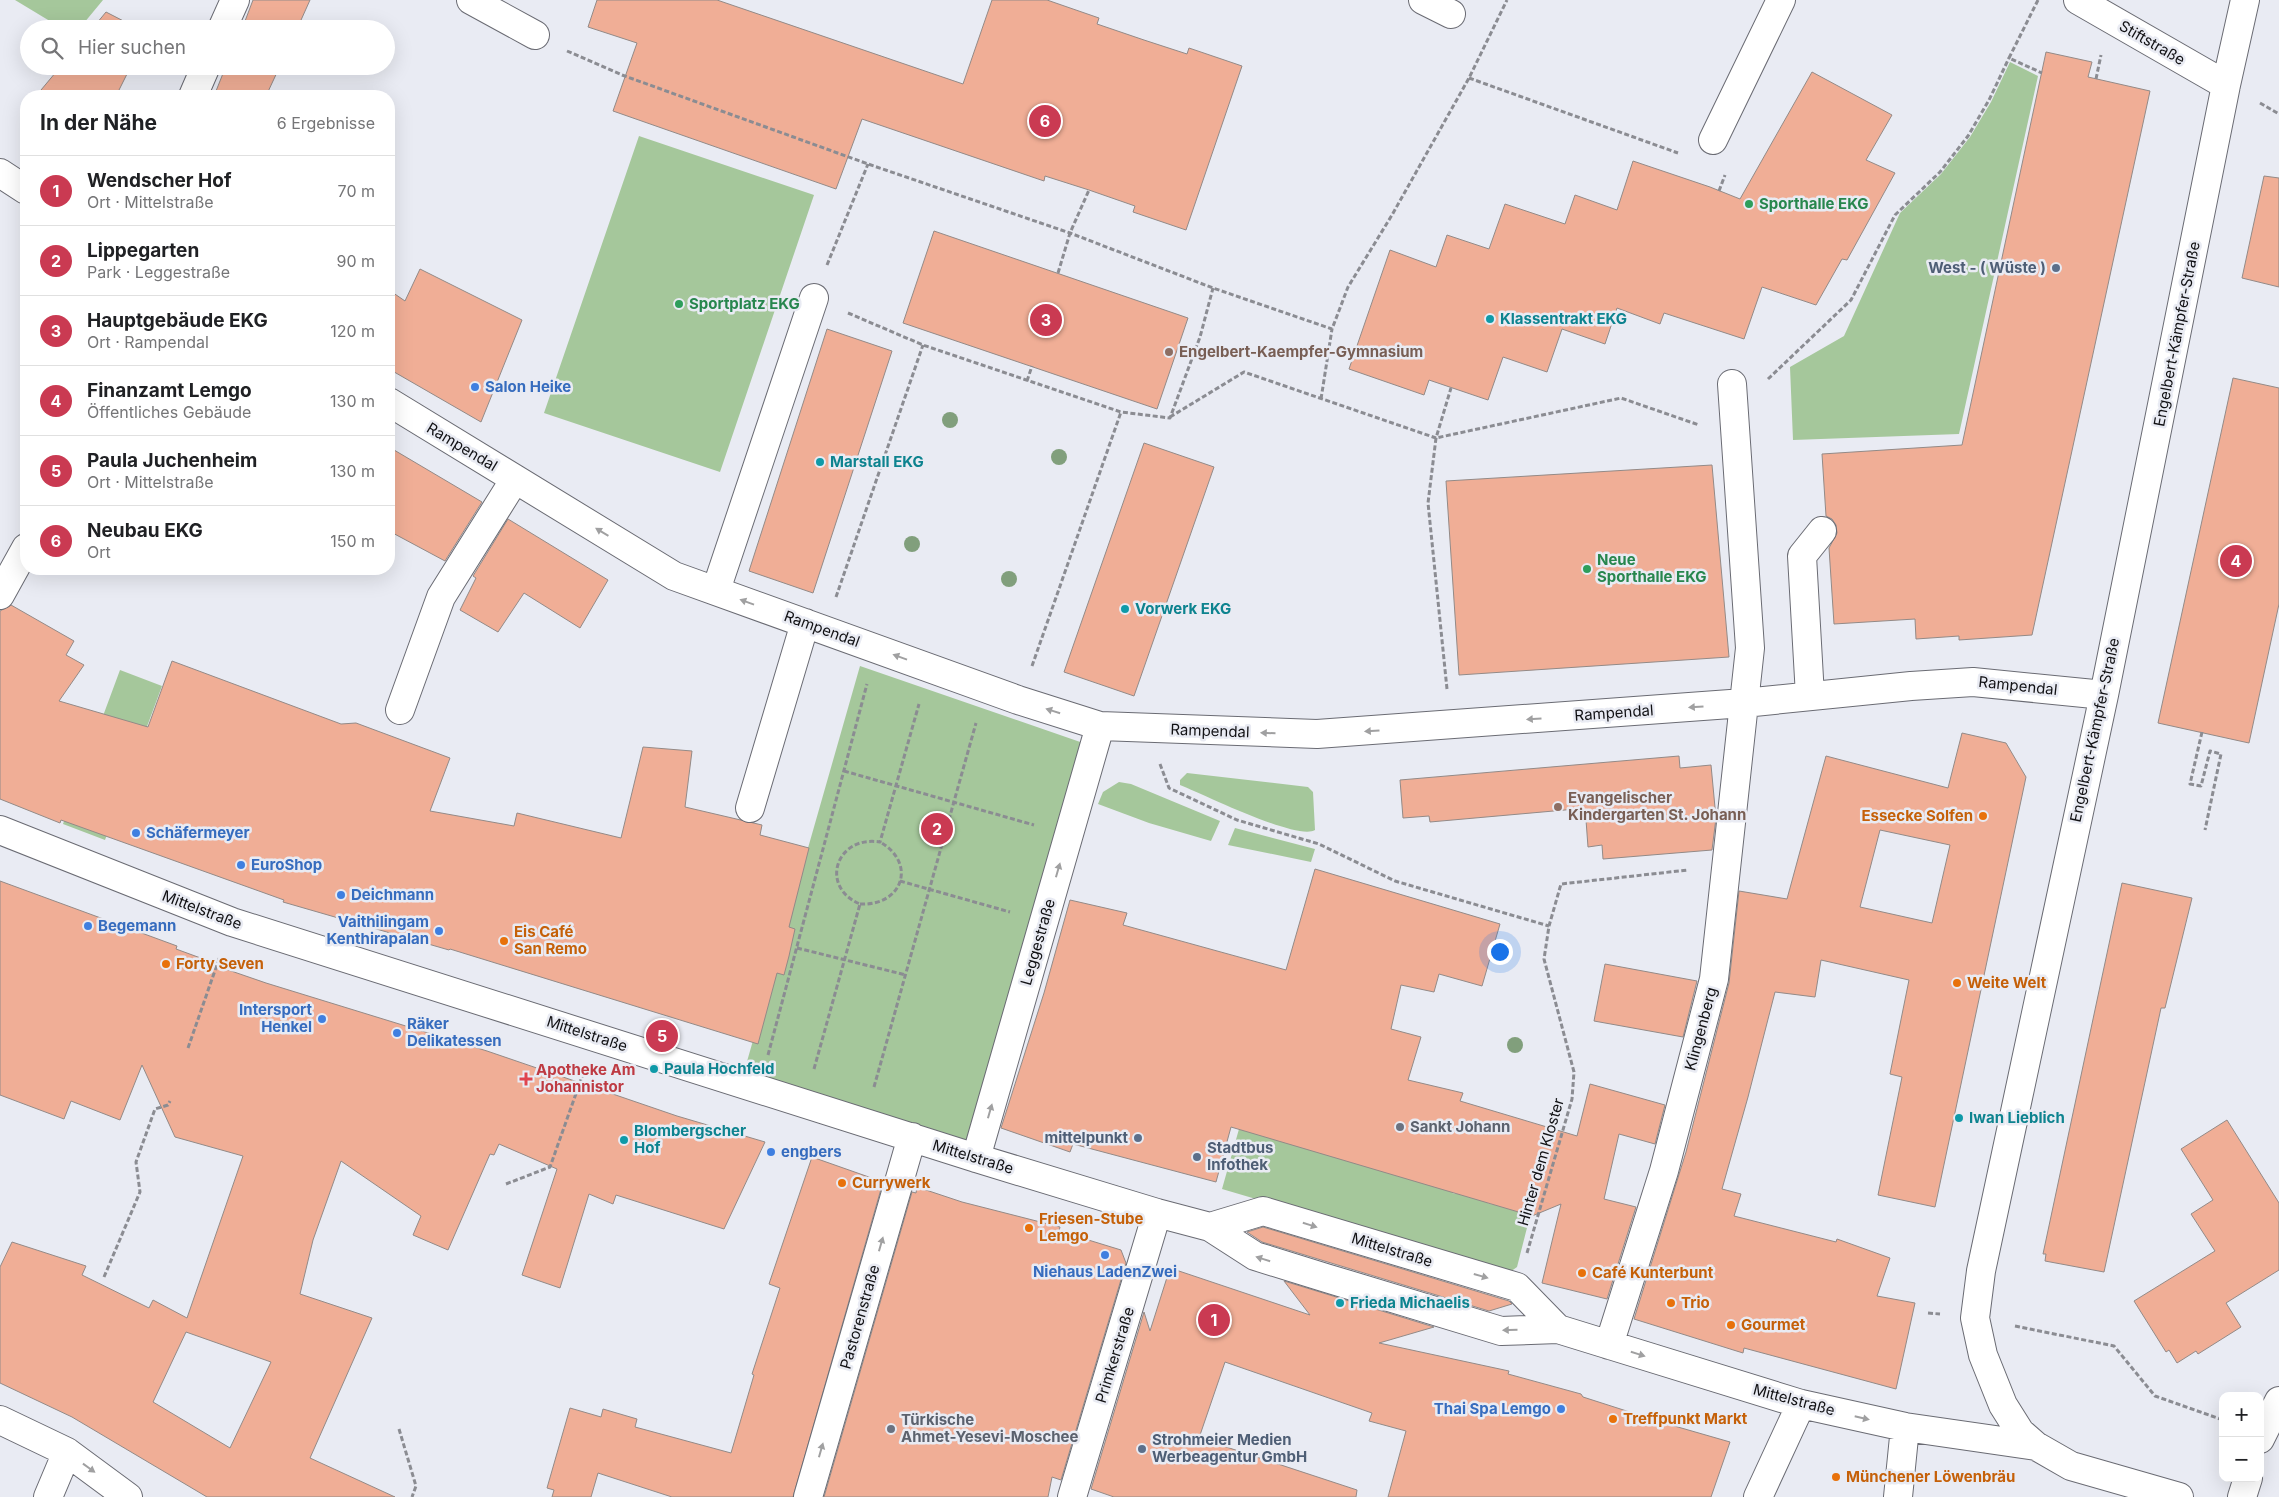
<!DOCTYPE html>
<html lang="de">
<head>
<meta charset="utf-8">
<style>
  body { margin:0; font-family:Inter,sans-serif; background:#f6f6f6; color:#202124 }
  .controls { position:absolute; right:15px; bottom:15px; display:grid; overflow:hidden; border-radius:10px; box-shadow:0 5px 20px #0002 }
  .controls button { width:45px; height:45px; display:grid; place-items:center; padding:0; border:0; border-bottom:1px solid #e0e0e0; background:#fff; color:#202124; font:25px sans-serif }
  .you { position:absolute; left:1499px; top:951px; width:18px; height:18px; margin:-12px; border:4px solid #fff; border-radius:50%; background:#1a73e8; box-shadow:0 0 0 8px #1a73e833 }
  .badge { display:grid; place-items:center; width:32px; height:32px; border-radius:50%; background:#ca3a52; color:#fff; font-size:16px; font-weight:700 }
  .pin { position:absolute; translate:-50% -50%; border:2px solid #fff; box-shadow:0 1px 5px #0006 }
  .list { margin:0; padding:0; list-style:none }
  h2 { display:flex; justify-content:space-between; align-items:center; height:65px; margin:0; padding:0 20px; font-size:21px }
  h2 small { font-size:16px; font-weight:400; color:#757577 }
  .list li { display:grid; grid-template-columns:32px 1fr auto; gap:15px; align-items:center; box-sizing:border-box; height:70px; padding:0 20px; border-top:1px solid #e0e0e0 }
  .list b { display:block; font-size:19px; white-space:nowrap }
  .list p { margin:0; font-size:16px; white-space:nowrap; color:#757577 }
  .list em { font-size:16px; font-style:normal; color:#757577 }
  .icon { flex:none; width:28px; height:28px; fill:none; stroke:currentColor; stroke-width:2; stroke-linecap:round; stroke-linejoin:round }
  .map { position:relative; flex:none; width:2279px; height:1497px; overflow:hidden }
  .search { position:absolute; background:#fff; box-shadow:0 5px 20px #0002; left:20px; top:20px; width:375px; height:55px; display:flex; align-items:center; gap:12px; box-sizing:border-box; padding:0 18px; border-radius:28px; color:#757577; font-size:19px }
  .panel { position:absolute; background:#fff; box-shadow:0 5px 20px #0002; left:20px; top:90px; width:375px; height:485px; border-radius:20px }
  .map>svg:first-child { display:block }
  .green { fill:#a5c79b }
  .building { fill:#f0ae96; stroke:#938a87; fill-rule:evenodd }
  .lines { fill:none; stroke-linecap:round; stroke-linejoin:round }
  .minor-casing { stroke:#6a6b73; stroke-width:30 }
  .path { stroke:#8b8c92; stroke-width:3; stroke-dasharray:5 2.5; stroke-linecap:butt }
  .minor { stroke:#fff; stroke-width:28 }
  .tree { fill:#819f7c }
  .oneway { fill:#a0a0a1 }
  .leisure-dot { fill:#2e9e5b; stroke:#e9ebf3; stroke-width:2 }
  .service-dot { fill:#5c6f8a; stroke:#e9ebf3; stroke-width:2 }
  .culture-dot { fill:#0f9aa8; stroke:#e9ebf3; stroke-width:2 }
  .education-dot { fill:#8d6e63; stroke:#e9ebf3; stroke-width:2 }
  .shop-dot { fill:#3f7fe0; stroke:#e9ebf3; stroke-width:2 }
  .food-dot { fill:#e8710a; stroke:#e9ebf3; stroke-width:2 }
  .health-dot { fill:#e0444e; stroke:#e9ebf3; stroke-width:2 }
  .worship-dot { fill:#6b7280; stroke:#e9ebf3; stroke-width:2 }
  .labels { text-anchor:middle; stroke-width:5; stroke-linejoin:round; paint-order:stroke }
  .street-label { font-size:15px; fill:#111114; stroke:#e9ebf3 }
  .leisure-label { font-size:15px; font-weight:bold; fill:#27864d; stroke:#e9ebf3; text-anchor:start }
  .service-label { font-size:15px; font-weight:bold; fill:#4e5e75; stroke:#e9ebf3; text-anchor:end }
  .culture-label { font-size:15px; font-weight:bold; fill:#0d838f; stroke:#e9ebf3; text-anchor:start }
  .education-label { font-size:15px; font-weight:bold; fill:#785e54; stroke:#e9ebf3; text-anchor:start }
  .shop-label { font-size:15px; font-weight:bold; fill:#366cbe; stroke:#e9ebf3; text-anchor:start }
  .food-label { font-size:15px; font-weight:bold; fill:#c56008; stroke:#e9ebf3; text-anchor:start }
  .health-label { font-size:15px; font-weight:bold; fill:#be3a42; stroke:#e9ebf3; text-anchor:start }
  .worship-label { font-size:15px; font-weight:bold; fill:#5b616d; stroke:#e9ebf3; text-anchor:start }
</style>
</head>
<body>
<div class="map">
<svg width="2279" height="1497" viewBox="0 0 2279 1497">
  <rect width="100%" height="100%" fill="#e9ebf3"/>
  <path class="green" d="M15 0H103L79 29H63Z
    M2010 62 2038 76 1959 434 1793 440 1790 367 1844 336 1900 213 1941 174 1970 137 1991 102Z
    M639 136 814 195 720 472 544 413Z
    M860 666 1086 744 969 1144 742 1079Z
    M120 670 162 686 105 840 63 824Z
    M1187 773 1308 787 1313 792 1315 830C1297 841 1203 794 1180 785V780Z
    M1119 782 1131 784 1220 821 1211 841 1149 823 1098 804 1103 792Z
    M1235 828 1315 849 1311 862 1228 845Z
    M1239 1129 1453 1186 1452 1193 1457 1194 1459 1188 1490 1204 1528 1208 1530 1216 1517 1267 1510 1272H1504L1222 1189Z"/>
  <path class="building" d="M253 0H310L297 29H242Z
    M597 0H717L963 84 992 0H1047L1099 18 1097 24 1144 40 1187 54 1189 48 1242 66 1186 230 1133 212 1135 206 1089 190 1045 176 1044 181 862 119 836 189 613 111 637 43 588 27Z
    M106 12 139 29H92Z
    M2046 52 2092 62 2088 77 2150 91 2032 635 1959 640V636L1916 639 1915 619 1834 624 1829 548 1837 533 1836 525 1832 519 1826 516 1822 454 1962 445Z
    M61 66H131L116 96H36Z
    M226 66H280L266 96H214Z
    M1812 72 1892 115 1866 160 1895 173 1847 260 1842 259 1816 305 1762 287 1744 339 1664 313 1660 324 1617 308 1605 344 1562 329 1547 372 1503 357 1488 400 1429 380 1424 395 1349 369 1390 250 1436 267 1447 235 1489 249 1505 204 1565 224 1575 195 1617 210 1633 161 1710 187 1740 199Z
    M2264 176 2279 178V287L2242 278Z
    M934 231 1188 318 1157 409 903 323Z
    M420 269 522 320 481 422 389 369V290L405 301Z
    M827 329 892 351 813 593 749 571Z
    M2233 378 2279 388V604L2249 743 2158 723Z
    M1144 443 1214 467 1134 696 1064 672Z
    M389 447 482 502 445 561 389 531Z
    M1712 465 1729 657 1459 675 1446 481Z
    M508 519 608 580 580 628 524 593 498 632 460 610 476 578 473 576Z
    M11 605 74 641 66 655 84 665 59 701 148 727 172 661 341 724 356 723 450 758 430 811 514 826 517 813 621 838 643 747 692 751 685 807 762 825 760 835 809 848 789 927 795 929 789 956 784 975 777 973 758 1044 450 949 449 950 283 902 284 900 61 820 60 823 0 799V611Z
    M1962 733 2006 743 2026 777 1935 1207 1878 1195 1902 1077 1890 1074 1909 980 1821 960 1815 997 1775 992 1748 1097 1722 1189 1741 1194 1734 1216 1836 1242 1837 1239 1890 1258 1877 1296 1915 1303 1896 1389 1744 1348 1743 1353 1634 1319 1686 1152 1729 983 1739 891 1787 899 1826 756 1948 788ZM1880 830 1950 845 1932 923 1860 907Z
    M1679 756 1680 768 1711 765 1716 818 1712 850 1603 859 1602 845 1588 847 1586 820 1577 821 1576 809 1430 822 1429 816 1403 818 1400 780Z
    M1315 869 1500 924 1482 986 1439 974 1434 992 1401 985 1391 1029 1421 1037 1408 1080 1463 1093 1460 1101 1577 1136 1590 1084 1665 1105 1655 1144 1619 1134 1604 1199 1636 1207 1607 1299 1542 1283 1561 1204 1532 1216 1231 1127 1216 1182 1073 1144 1070 1152 1001 1128 1044 993 1070 900 1127 913 1123 925 1286 970Z
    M0 881 177 946 176 949 206 960 205 962 266 983 487 1051 677 1116 765 1142 724 1229 616 1195 613 1204 589 1194 560 1288 522 1275 557 1169 499 1144 494 1155 490 1154 448 1250 413 1235 421 1216 341 1161 313 1240 300 1294 372 1318 310 1458 395 1497H207L72 1417 0 1383V1267L12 1242 86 1266 82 1275 149 1308 153 1300 187 1318 243 1156 175 1137 142 1065 120 1120 71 1101 64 1119 0 1095ZM186 1332 271 1362 230 1448 153 1402Z
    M2122 883 2192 898 2165 1008H2161L2104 1272 2045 1261 2046 1254H2043Z
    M1605 964 1697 981 1683 1037 1594 1021Z
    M2227 1120 2279 1203V1270L2226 1303 2241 1327 2198 1354 2196 1351 2177 1363 2169 1350 2166 1352 2134 1301 2215 1251 2191 1214 2213 1200 2181 1149Z
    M812 1157 883 1182 793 1497H672L598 1473 591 1497H552L554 1490 547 1488 570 1408 601 1417 603 1409 637 1419 635 1427 731 1453 754 1375 752 1374 780 1288 769 1284Z
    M917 1187 962 1202 1060 1227 1059 1231 1121 1250 1126 1263 1061 1480 1052 1477 1048 1497H824L912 1192 916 1193Z
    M1263 1227 1509 1301 1512 1304 1489 1311 1262 1242 1247 1232Z
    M1170 1268 1310 1315 1284 1281 1434 1327 1379 1343 1509 1371 1508 1374 1581 1394 1583 1397 1664 1423 1730 1442 1711 1497H1388L1406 1431 1369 1421 1372 1413 1225 1362 1199 1438 1357 1490 1356 1497H1114L1091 1489 1144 1312 1150 1331Z"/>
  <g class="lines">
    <g class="minor-casing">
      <path id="minor" d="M471 0 535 35
        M1423 0 1451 14
        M2078 0 2226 85
        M222 29 235 0
        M193 96 206 66
        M1713 140 1781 0
        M0 173 26 190
        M389 402 674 576 1018 700 1100 726 1317 734 1744 703 1911 686 1973 682 2104 695
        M716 590 814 298
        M0 595 26 548
        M1810 696 1802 556 1822 531
        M400 710 441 597 515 479
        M750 808 805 623
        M0 830 232 922 976 1158 1157 1213 1210 1227 1255 1256 1326 1278 1501 1331 1558 1329 1801 1404 1905 1427 2036 1446
        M976 1158 1100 726
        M1210 1227 1263 1211 1517 1287 1558 1329
        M1609 1345 1664 1171 1714 979 1750 648 1732 384
        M0 1420 67 1452 128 1497
        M2260 1439 2279 1401
        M48 1497 67 1452
        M808 1497 912 1137
        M1072 1497 1157 1213
        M1758 1497 1801 1404
        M1898 1497 1905 1427
        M2179 1497 2071 1466 2036 1446 2020 1432 2003 1405 1983 1355 1975 1318 1981 1271 2104 695 2226 85 2245 0
        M2242 1497 2248 1478"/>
    </g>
    <path class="path" d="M2038 0 2009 58 2042 73
      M567 51 622 75 868 164 1070 233 1213 288 1332 329 1348 287 1392 215 1469 78 1507 0
      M1469 78 1678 153
      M2096 79 2101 55
      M2260 103 2279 114
      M1719 191 1725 175
      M827 265 868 164
      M1058 273 1070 233 1089 190
      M848 313 923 345 1121 412 1170 418 1200 337 1213 288
      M1768 379 1851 300 1895 215 1940 172 1968 136 1989 100 2009 58
      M1027 381 1032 366
      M1321 399 1332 329
      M1170 417 1244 372 1436 438 1451 388
      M836 597 923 345
      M1032 666 1121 412
      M1447 689 1428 503 1436 438 1621 398 1699 425
      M2202 732 2190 784 2201 786 2210 751 2221 754 2205 830
      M1160 764 1169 788 1237 820 1319 844 1395 881 1549 926
      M844 771 1034 825
      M900 881 1010 912
      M860 904C903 906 917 863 880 842
      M797 948 906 975
      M188 1048 220 956
      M768 1055 867 684
      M814 1069 860 904C819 887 836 835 880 842L919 704
      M874 1087 976 723
      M506 1184 550 1167 584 1071
      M1527 1253 1572 1099 1574 1072 1544 959 1549 926 1561 884 1688 870
      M104 1277 140 1192 136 1162 155 1109 168 1105 170 1101
      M1928 1313 1940 1314
      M2015 1326 2114 1346 2155 1396 2223 1420
      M399 1429 416 1486 412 1497"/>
    <use href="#minor" class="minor"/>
  </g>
  <g class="tree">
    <circle cx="950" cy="420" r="8"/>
    <circle cx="1059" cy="457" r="8"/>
    <circle cx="912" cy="544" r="8"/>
    <circle cx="1009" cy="579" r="8"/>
    <circle cx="1515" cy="1045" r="8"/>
  </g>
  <defs><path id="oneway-solid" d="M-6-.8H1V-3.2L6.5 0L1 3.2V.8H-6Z" transform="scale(1.25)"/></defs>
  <g class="oneway">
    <use href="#oneway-solid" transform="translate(602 532) rotate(-149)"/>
    <use href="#oneway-solid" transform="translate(747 602) rotate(-160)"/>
    <use href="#oneway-solid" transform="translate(900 657) rotate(-160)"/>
    <use href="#oneway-solid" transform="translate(1696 707) rotate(176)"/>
    <use href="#oneway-solid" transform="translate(1053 711) rotate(-162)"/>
    <use href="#oneway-solid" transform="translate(1534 719) rotate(176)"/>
    <use href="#oneway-solid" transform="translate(1372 731) rotate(176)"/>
    <use href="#oneway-solid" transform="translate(1268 733) rotate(-178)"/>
    <use href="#oneway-solid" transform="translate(1058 870) rotate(-74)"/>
    <use href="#oneway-solid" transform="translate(990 1111) rotate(-74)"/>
    <use href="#oneway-solid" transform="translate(1310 1225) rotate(17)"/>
    <use href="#oneway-solid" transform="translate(881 1244) rotate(-74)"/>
    <use href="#oneway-solid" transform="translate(1263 1259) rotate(-163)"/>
    <use href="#oneway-solid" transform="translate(1481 1276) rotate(16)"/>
    <use href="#oneway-solid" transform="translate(1510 1330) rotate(179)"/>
    <use href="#oneway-solid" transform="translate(1638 1354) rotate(17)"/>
    <use href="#oneway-solid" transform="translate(1862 1418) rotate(13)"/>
    <use href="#oneway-solid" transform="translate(821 1450) rotate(-74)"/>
    <use href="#oneway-solid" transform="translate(89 1468) rotate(36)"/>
  </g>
  <g class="leisure-dot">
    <circle cx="1749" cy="204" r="5"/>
    <circle cx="679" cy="304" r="5"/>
    <circle cx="1587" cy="569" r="5"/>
  </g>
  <g class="service-dot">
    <circle cx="2056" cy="268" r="5"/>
    <circle cx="1138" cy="1138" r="5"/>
    <circle cx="1197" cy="1157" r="5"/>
    <circle cx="1142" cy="1449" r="5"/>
  </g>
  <g class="culture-dot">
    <circle cx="1490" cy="319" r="5"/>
    <circle cx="820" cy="462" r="5"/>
    <circle cx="1125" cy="609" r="5"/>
    <circle cx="654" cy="1069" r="5"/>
    <circle cx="1959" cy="1118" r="5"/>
    <circle cx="624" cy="1140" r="5"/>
    <circle cx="1340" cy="1303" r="5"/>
  </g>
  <g class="education-dot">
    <circle cx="1169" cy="352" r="5"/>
    <circle cx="1558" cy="807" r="5"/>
  </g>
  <g class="shop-dot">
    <circle cx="475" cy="387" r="5"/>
    <circle cx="136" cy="833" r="5"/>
    <circle cx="241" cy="865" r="5"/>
    <circle cx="341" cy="895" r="5"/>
    <circle cx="88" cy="926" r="5"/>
    <circle cx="439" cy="931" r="5"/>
    <circle cx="322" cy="1019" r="5"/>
    <circle cx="397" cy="1033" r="5"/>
    <circle cx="771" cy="1152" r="5"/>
    <circle cx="1105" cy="1255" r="5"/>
    <circle cx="1561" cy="1409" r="5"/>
  </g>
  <g class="food-dot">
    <circle cx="1983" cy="816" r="5"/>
    <circle cx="504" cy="941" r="5"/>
    <circle cx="166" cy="964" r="5"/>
    <circle cx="1957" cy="983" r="5"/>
    <circle cx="842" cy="1183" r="5"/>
    <circle cx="1029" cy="1228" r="5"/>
    <circle cx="1582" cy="1273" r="5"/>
    <circle cx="1671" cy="1303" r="5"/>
    <circle cx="1731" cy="1325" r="5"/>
    <circle cx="1613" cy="1419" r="5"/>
    <circle cx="1836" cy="1477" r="5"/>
  </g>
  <path class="health-dot" d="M523.5 1071.5h5v5h5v5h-5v5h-5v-5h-5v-5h5z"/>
  <g class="worship-dot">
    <circle cx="1400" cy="1127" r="5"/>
    <circle cx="891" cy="1429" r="5"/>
  </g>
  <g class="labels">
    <g class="street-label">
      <text transform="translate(2152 43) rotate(30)" y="5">Stiftstraße</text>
      <text transform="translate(2177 334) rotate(-79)" y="5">Engelbert-Kämpfer-Straße</text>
      <text transform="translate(462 447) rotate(31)" y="5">Rampendal</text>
      <text transform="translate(822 629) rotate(20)" y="5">Rampendal</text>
      <text transform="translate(2018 686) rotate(6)" y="5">Rampendal</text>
      <text transform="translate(1614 713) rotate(-4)" y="5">Rampendal</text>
      <text transform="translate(2095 730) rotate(-78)" y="5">Engelbert-Kämpfer-Straße</text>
      <text transform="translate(1210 731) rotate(2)" y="5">Rampendal</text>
      <text transform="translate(202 910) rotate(21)" y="5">Mittelstraße</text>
      <text transform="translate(1038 942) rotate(-74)" y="5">Leggestraße</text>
      <text transform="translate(1701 1029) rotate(-75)" y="5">Klingenberg</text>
      <text transform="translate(587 1034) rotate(18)" y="5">Mittelstraße</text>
      <text transform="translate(973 1157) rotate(17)" y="5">Mittelstraße</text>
      <text transform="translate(1541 1162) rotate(-74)" y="5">Hinter dem Kloster</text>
      <text transform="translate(1392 1250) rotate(17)" y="5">Mittelstraße</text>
      <text transform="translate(860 1317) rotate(-74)" y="5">Pastorenstraße</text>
      <text transform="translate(1115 1355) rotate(-73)" y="5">Primkerstraße</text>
      <text transform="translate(1794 1400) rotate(15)" y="5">Mittelstraße</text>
    </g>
    <g class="leisure-label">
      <text x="1759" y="209">Sporthalle EKG</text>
      <text x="689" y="309">Sportplatz EKG</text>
      <text x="1597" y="565">Neue<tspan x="1597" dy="17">Sporthalle EKG</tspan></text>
    </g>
    <g class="service-label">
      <text x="2046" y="273">West - ( Wüste )</text>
      <text x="1128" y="1143">mittelpunkt</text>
      <text x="1207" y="1153" text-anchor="start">Stadtbus<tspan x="1207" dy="17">Infothek</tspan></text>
      <text x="1152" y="1445" text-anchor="start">Strohmeier Medien<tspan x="1152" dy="17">Werbeagentur GmbH</tspan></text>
    </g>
    <g class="culture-label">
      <text x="1500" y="324">Klassentrakt EKG</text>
      <text x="830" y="467">Marstall EKG</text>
      <text x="1135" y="614">Vorwerk EKG</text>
      <text x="664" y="1074">Paula Hochfeld</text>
      <text x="1969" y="1123">Iwan Lieblich</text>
      <text x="634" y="1136">Blombergscher<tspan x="634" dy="17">Hof</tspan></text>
      <text x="1350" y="1308">Frieda Michaelis</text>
    </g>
    <g class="education-label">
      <text x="1179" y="357">Engelbert-Kaempfer-Gymnasium</text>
      <text x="1568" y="803">Evangelischer<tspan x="1568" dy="17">Kindergarten St. Johann</tspan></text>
    </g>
    <g class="shop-label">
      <text x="485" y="392">Salon Heike</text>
      <text x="146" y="838">Schäfermeyer</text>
      <text x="251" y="870">EuroShop</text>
      <text x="351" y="900">Deichmann</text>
      <text x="429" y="927" text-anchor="end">Vaithilingam<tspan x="429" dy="17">Kenthirapalan</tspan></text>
      <text x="98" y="931">Begemann</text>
      <text x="312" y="1015" text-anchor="end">Intersport<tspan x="312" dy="17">Henkel</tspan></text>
      <text x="407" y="1029">Räker<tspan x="407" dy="17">Delikatessen</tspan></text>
      <text x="781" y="1157">engbers</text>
      <text x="1105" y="1277" text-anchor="middle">Niehaus LadenZwei</text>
      <text x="1551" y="1414" text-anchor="end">Thai Spa Lemgo</text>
    </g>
    <g class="food-label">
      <text x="1973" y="821" text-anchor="end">Essecke Solfen</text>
      <text x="514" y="937">Eis Café<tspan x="514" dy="17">San Remo</tspan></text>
      <text x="176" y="969">Forty Seven</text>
      <text x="1967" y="988">Weite Welt</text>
      <text x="852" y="1188">Currywerk</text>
      <text x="1039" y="1224">Friesen-Stube<tspan x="1039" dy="17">Lemgo</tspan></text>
      <text x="1592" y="1278">Café Kunterbunt</text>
      <text x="1681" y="1308">Trio</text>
      <text x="1741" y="1330">Gourmet</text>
      <text x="1623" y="1424">Treffpunkt Markt</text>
      <text x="1846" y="1482">Münchener Löwenbräu</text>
    </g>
    <g class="health-label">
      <text x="536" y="1075">Apotheke Am<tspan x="536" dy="17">Johannistor</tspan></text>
    </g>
    <g class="worship-label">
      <text x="1410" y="1132">Sankt Johann</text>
      <text x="901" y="1425">Türkische<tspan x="901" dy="17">Ahmet-Yesevi-Moschee</tspan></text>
    </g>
  </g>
</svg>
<div class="controls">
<button>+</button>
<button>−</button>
</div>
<div class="you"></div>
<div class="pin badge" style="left:1214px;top:1320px">1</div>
<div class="pin badge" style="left:937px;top:829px">2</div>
<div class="pin badge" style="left:1046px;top:320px">3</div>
<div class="pin badge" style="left:2236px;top:561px">4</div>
<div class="pin badge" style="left:662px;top:1036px">5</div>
<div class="pin badge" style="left:1045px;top:121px">6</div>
<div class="search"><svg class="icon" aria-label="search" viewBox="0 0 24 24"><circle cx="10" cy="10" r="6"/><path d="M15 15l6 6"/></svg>Hier suchen</div>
<section class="panel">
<h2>In der Nähe<small>6 Ergebnisse</small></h2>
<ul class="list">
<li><span class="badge">1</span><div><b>Wendscher Hof</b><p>Ort · Mittelstraße</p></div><em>70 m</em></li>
<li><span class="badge">2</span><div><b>Lippegarten</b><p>Park · Leggestraße</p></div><em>90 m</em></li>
<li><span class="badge">3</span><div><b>Hauptgebäude EKG</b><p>Ort · Rampendal</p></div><em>120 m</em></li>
<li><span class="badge">4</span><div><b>Finanzamt Lemgo</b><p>Öffentliches Gebäude</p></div><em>130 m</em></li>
<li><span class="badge">5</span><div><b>Paula Juchenheim</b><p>Ort · Mittelstraße</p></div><em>130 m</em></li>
<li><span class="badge">6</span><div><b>Neubau EKG</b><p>Ort</p></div><em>150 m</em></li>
</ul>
</section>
</div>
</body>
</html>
